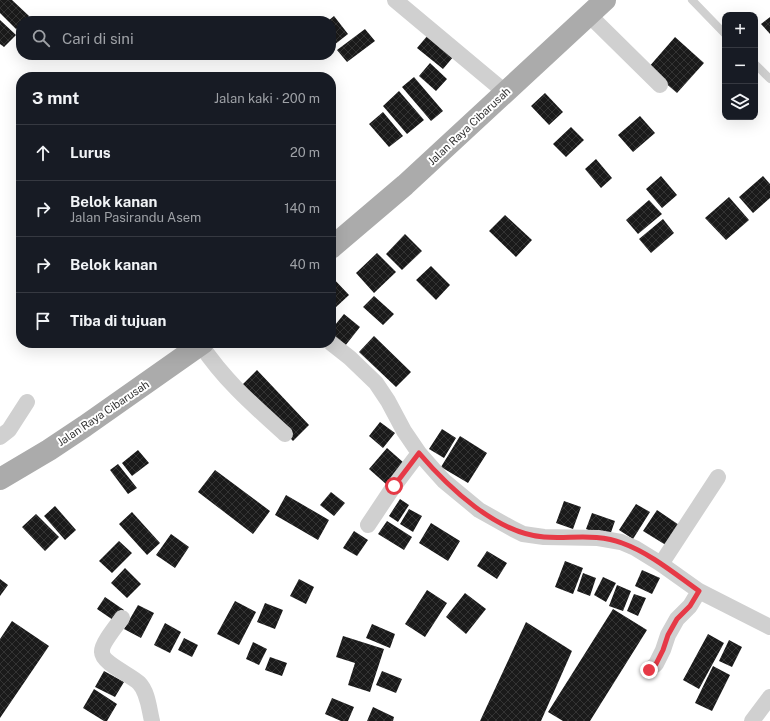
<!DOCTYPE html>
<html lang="id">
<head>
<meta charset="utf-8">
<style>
  body { margin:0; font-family:"Public Sans",sans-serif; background:#242831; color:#f1f3f6 }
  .controls { position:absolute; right:12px; top:12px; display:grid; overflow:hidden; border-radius:8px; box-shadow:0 4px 16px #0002 }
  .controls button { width:36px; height:36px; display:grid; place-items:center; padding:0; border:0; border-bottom:1px solid #363941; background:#171b24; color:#f1f3f6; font:20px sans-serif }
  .stop { position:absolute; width:12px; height:12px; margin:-9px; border:3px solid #e63946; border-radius:50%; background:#fff }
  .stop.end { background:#e63946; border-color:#fff; box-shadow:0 1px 4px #0008 }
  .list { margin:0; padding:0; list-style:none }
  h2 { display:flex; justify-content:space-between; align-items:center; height:52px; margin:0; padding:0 16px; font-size:17px }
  h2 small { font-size:13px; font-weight:400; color:#9ea1a6 }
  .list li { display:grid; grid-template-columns:26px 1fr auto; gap:12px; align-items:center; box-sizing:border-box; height:56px; padding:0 16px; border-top:1px solid #363941 }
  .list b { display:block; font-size:15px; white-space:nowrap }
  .list p { margin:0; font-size:13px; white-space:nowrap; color:#9ea1a6 }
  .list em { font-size:13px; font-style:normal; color:#9ea1a6 }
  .icon { flex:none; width:22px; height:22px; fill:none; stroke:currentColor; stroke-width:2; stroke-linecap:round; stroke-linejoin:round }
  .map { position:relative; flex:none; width:770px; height:721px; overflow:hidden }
  .search { position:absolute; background:#171b24; box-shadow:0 4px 16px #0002; left:16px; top:16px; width:320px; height:44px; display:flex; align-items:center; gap:10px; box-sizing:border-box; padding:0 14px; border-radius:16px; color:#9ea1a6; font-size:15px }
  .panel { position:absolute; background:#171b24; box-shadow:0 4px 16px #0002; left:16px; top:72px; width:320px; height:276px; border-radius:16px }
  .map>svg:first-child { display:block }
  .building { fill:url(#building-cross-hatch) }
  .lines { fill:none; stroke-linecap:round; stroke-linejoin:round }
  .service { stroke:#d0d0d0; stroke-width:8 }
  .minor { stroke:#d0d0d0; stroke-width:16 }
  .primary { stroke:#ababab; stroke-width:22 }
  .route { stroke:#e63946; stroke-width:5 }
  .labels { text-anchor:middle; stroke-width:4; stroke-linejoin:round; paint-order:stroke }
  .street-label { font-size:11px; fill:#333; stroke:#fff }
</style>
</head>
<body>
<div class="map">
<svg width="770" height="721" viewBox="0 0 770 721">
  <defs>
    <pattern id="building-cross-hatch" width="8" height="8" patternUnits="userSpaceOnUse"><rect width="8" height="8" fill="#1a1a1a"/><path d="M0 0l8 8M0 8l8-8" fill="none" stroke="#333"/></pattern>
  </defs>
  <rect width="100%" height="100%" fill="#fff"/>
  <path class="building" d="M0 0H12L29 16 24 21H21V25L16 29 0 13Z
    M334 16 348 34 334 45 331 41V21H328Z
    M770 17V34L761 24Z
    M0 20 16 35 4 47 0 44Z
    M365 29 375 41 347 62 337 50Z
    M428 35 454 56 443 69 417 48Z
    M675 37 704 63 677 93 648 68Z
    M430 63 447 79 436 91 419 76Z
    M414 77 443 111 431 121 402 87Z
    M399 91 424 120 407 134 383 106Z
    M545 93 563 112 549 125 531 106Z
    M383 112 403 136 389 147 369 124Z
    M640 116 655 133 633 152 618 135Z
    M571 127 584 140 566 157 553 144Z
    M596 159 612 178 601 188 585 169Z
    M661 176 677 195 662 208 646 189Z
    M763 176 770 184V198L753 213 739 197Z
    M729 197 749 220 726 240 705 218Z
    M649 200 662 214 638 234 626 220Z
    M505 215 532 240 516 257 489 231Z
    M663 219 674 233 651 253 639 239Z
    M405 234 422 251 402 270 386 254Z
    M377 253 396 272 374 293 356 273Z
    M431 266 450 285 436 300 416 280Z
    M331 276 349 295 335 308 331 304Z
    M374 296 394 314 383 325 363 307Z
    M344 314 360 327 345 346 331 335V330Z
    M374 336 411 372 396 387 359 352Z
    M257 370 309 425 293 441 241 386Z
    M380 422 395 433 383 448 369 436Z
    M442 429 456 438 444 458 429 449Z
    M460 436 487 453 468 483 441 467Z
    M387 448 404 463 386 484 369 469Z
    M138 450 149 463 132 476 122 463Z
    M118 464 137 488 128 494 110 470Z
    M215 470 270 511 253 534 198 492Z
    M331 492 345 503 334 516 320 505Z
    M286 495 329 520 318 540 275 515Z
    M400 499 409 505 398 522 389 516Z
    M564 501 581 507 573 529 556 523Z
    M636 504 650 512 633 539 619 530Z
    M55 506 76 530 65 540 44 516Z
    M409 509 422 516 413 532 400 524Z
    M657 510 682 527 669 547 643 531Z
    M132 512 160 543 147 555 119 524Z
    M592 513 615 521 609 538 586 529Z
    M36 514 59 537 45 551 22 527Z
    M387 521 412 537 404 550 378 534Z
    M431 523 460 541 448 561 419 543Z
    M354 531 368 540 357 556 343 548Z
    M171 534 189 547 175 568 156 555Z
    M119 541 132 553 112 573 99 561Z
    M487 551 507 563 497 579 477 566Z
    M565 561 583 568 573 594 555 587Z
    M125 568 141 584 127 598 111 583Z
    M642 570 660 578 652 594 635 586Z
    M583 573 596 578 590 596 577 591Z
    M603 577 616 583 606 602 594 595Z
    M0 579 8 585 0 596Z
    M299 579 314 587 306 604 290 596Z
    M617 585 631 591 623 611 609 606Z
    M427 590 447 603 425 637 405 624Z
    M465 593 486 609 466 634 446 617Z
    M634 594 646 598 638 616 627 611Z
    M105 597 124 610 116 622 97 609Z
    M235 601 256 612 239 645 217 634Z
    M265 603 283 610 275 629 257 622Z
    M138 605 154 613 141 638 124 629Z
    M613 609 647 630 590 721H563L548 712Z
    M12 621 49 646 0 718V639Z
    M526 622 572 651 541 721H480Z
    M165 623 181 632 170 653 154 645Z
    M372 624 395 634 390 648 366 638Z
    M708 634 724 643 699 689 683 680Z
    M343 636 384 649 370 692 348 685 355 663 336 657Z
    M184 638 198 645 192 657 178 650Z
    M729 640 742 647 732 667 719 661Z
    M253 642 267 649 259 665 246 659Z
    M270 657 287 663 282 676 265 670Z
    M713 666 730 675 712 711 695 703Z
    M104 671 124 682 115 697 95 687Z
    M382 671 402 679 396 693 376 685Z
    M94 689 117 704 107 721H104L83 708Z
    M332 698 354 707 348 721H341L325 714Z
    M373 707 394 717 393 721H367Z"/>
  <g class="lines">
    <path class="service" d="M692 0 725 34
      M755 64 770 79"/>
    <path class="minor" d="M395 0 505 92
      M589 15 660 85
      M331 343 350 358 376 383 388 401 404 431 419 453 434 470 444 481 479 510 513 529 523 534 544 537 598 538 621 542 635 548 661 564 699 591 770 627
      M201 345C224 380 254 406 285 434
      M0 437 9 430 27 402
      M368 525 394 486 419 453
      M661 564 718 477
      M122 618C117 625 101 644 102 652 102 663 131 675 139 683 148 692 149 709 152 721
      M649 670 656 664 663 650 668 635 677 619 690 606 699 591
      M752 721 770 697"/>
    <path class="primary" d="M331 248 405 185 605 0
      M0 479 49 450 85 426 203 343"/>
  </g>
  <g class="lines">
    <path class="route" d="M394 486 419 453C448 487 497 534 544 537 569 539 598 533 622 543 650 553 675 574 699 591L690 606 677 619 668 635 663 650 656 664 649 670"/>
  </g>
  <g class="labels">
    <g class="street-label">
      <text transform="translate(469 126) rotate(-43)" y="4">Jalan Raya Cibarusah</text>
      <text transform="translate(103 413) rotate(-34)" y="4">Jalan Raya Cibarusah</text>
    </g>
  </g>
</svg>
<div class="controls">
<button>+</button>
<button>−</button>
<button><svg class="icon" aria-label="layers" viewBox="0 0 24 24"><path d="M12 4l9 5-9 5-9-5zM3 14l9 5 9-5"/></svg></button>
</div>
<div class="stop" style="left:394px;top:486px"></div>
<div class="stop end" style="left:649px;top:670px"></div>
<div class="search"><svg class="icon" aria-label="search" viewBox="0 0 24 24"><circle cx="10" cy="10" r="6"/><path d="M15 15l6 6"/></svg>Cari di sini</div>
<section class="panel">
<h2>3 mnt<small>Jalan kaki · 200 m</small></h2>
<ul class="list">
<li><svg class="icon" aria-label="ahead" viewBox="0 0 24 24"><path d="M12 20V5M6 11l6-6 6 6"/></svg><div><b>Lurus</b></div><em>20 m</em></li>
<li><svg class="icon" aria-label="right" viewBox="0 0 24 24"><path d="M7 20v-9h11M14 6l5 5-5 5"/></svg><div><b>Belok kanan</b><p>Jalan Pasirandu Asem</p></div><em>140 m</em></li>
<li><svg class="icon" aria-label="right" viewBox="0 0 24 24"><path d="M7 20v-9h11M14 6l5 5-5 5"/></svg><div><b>Belok kanan</b></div><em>40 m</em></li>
<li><svg class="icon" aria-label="arrive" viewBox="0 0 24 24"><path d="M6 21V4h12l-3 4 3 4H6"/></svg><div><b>Tiba di tujuan</b></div></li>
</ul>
</section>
</div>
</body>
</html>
